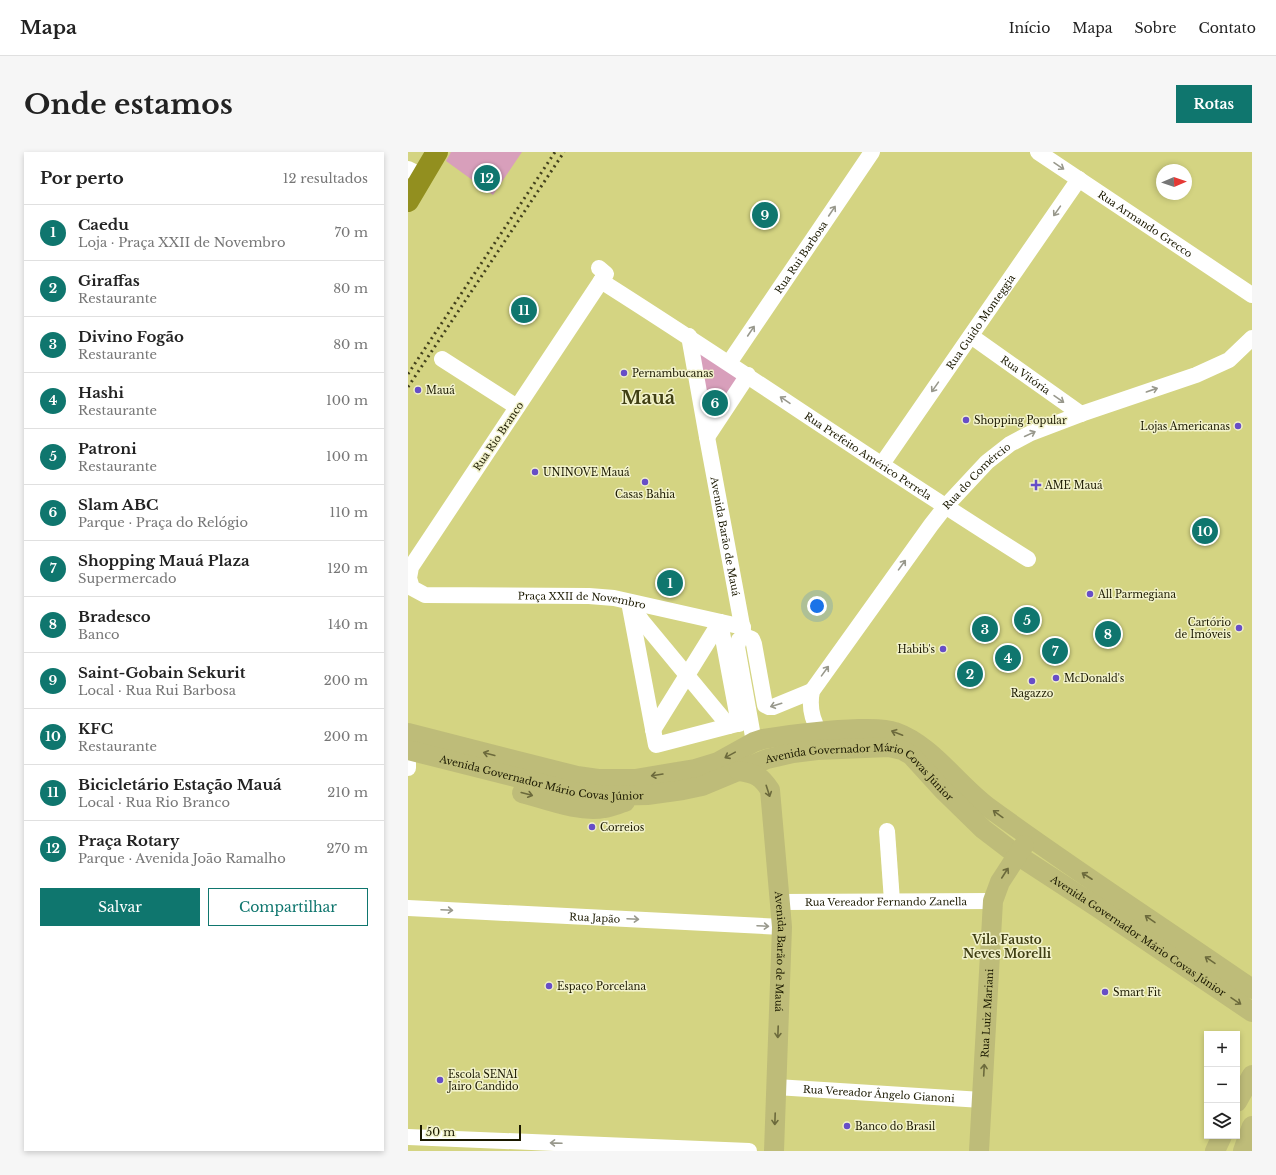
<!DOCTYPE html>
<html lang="pt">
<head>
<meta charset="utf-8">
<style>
  body { margin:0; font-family:"Libre Baskerville",serif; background:#f6f6f6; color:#222 }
  .controls { position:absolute; right:12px; bottom:12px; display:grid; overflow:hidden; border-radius:0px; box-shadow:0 2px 6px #0003 }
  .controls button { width:36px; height:36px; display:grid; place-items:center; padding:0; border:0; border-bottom:1px solid #e0e0e0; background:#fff; color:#222; font:20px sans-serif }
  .compass { position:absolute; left:748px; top:12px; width:36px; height:36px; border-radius:50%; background:#fff; box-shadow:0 2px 6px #0003; rotate:88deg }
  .scale { position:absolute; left:12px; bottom:10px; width:101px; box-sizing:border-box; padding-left:4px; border:2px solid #1b1900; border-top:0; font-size:11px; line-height:14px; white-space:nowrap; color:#1b1900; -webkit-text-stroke:3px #f2f2cb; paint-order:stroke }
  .you { position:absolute; left:409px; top:454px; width:14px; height:14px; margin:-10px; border:3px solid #fff; border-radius:50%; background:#1a73e8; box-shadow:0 0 0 6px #1a73e833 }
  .badge { display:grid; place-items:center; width:26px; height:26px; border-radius:50%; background:#0f766e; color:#fff; font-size:13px; font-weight:700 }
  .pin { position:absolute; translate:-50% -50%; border:2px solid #fff; box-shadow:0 1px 4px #0006 }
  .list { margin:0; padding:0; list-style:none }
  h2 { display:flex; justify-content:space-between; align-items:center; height:52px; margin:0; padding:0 16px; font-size:17px }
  h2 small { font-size:13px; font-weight:400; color:#767676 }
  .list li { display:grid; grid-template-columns:26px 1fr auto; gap:12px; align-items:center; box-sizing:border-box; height:56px; padding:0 16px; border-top:1px solid #e0e0e0 }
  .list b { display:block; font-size:15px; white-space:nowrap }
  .list p { margin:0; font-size:13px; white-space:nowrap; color:#767676 }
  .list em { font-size:13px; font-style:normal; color:#767676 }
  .actions { display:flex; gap:8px; padding:12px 16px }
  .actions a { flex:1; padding:9px 0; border:1px solid #0f766e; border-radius:0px; text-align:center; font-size:14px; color:#0f766e }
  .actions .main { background:#0f766e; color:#fff }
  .icon { flex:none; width:22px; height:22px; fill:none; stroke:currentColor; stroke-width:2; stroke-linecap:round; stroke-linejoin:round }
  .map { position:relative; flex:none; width:844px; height:999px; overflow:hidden; border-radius:0px }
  header { display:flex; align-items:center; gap:24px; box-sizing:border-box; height:56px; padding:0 20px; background:#fff; border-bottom:1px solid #e0e0e0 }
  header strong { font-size:19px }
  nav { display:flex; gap:22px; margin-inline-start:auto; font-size:14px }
  .intro { display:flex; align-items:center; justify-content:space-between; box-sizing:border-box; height:96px; padding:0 24px }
  h1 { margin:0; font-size:28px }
  .button { padding:10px 18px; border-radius:0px; background:#0f766e; color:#fff; font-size:14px; font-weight:700 }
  main { display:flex; gap:24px; padding:0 24px }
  aside { flex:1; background:#fff; border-radius:0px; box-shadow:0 2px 6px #0003 }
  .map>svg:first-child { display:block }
  .green { fill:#d89fbb }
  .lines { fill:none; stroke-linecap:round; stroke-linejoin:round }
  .minor { stroke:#fff; stroke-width:16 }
  .major { stroke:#bebc79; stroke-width:20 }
  .highway { stroke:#928f1f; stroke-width:22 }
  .rail { stroke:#43411c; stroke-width:3; stroke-dasharray:2 4; stroke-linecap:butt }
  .oneway { stroke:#98988c }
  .oneway2 { stroke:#6c6a3c }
  .poi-dot { fill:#674ec7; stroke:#f2f2cb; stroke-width:1.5 }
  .labels { text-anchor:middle; stroke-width:3; stroke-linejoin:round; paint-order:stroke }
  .street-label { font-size:10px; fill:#1b1900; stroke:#f2f2cb }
  .poi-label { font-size:10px; fill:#1b1900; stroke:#f2f2cb; text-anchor:start }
  .quarter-label { font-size:12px; font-weight:bold; fill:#403f14; stroke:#f2f2cb }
  .town-label { font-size:18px; font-weight:bold; fill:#403f14; stroke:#f2f2cb }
</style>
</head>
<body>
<header>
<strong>Mapa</strong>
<nav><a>Início</a><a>Mapa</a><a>Sobre</a><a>Contato</a></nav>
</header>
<div class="intro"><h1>Onde estamos</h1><a class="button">Rotas</a></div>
<main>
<aside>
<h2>Por perto<small>12 resultados</small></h2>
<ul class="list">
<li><span class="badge">1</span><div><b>Caedu</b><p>Loja · Praça XXII de Novembro</p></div><em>70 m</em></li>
<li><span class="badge">2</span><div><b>Giraffas</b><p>Restaurante</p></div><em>80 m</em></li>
<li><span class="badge">3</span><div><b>Divino Fogão</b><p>Restaurante</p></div><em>80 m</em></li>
<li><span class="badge">4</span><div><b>Hashi</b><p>Restaurante</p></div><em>100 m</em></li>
<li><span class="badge">5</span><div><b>Patroni</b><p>Restaurante</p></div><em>100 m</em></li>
<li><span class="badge">6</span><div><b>Slam ABC</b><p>Parque · Praça do Relógio</p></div><em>110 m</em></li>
<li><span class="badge">7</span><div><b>Shopping Mauá Plaza</b><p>Supermercado</p></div><em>120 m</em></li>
<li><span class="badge">8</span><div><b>Bradesco</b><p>Banco</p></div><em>140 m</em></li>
<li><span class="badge">9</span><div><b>Saint-Gobain Sekurit</b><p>Local · Rua Rui Barbosa</p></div><em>200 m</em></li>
<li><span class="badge">10</span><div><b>KFC</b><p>Restaurante</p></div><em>200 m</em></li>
<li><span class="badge">11</span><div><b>Bicicletário Estação Mauá</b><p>Local · Rua Rio Branco</p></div><em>210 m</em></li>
<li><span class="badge">12</span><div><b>Praça Rotary</b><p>Parque · Avenida João Ramalho</p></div><em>270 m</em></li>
</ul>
<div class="actions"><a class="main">Salvar</a><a>Compartilhar</a></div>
</aside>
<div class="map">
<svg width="844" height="999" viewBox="0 0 844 999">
  <rect width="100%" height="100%" fill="#d4d482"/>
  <path class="green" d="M43 0H114L85 43 38 9Z
    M286 191 335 224 301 278Z"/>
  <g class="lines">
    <g class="minor">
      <path id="s1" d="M630 0 844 143"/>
      <path d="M0 17 14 24"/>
      <path id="s2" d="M191 116 198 122 193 129C337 220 476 317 620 407"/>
      <path id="s3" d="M193 129 3 415 1 426 4 436 17 443 181 444 206 446 335 475"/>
      <path d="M281 184 299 285 340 223"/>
      <path id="s4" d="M563 184 673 262"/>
      <path d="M34 207 109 255"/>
      <path id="s5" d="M321 211 464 0"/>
      <path id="s6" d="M299 285 336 484"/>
      <path id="s7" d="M474 312 671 27"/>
      <path d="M221 450 248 593 321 574"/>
      <path d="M225 456 234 469 321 574 329 572"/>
      <path d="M312 470 331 572"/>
      <path d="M245 578 312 470"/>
      <path id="s8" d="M411 579C403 566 401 554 404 539L523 373 537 355 579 310 602 292 623 281 673 262 788 223 821 208 844 186"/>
      <path d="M346 590 329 495 331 488 336 484 344 487 346 492 357 553 361 555H365L404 539"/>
      <path d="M0 616V610"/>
      <path d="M479 679 484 749"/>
      <path id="s9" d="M371 750 585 749"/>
      <path id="s10" d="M0 756 374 775"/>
      <path id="s11" d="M368 935 574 948"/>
      <path d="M0 985 341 999"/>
    </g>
    <g class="major">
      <path d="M0 581 169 624 190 627H227L287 617 310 610 346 590 355 587C387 582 419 578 451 577 462 577 477 576 487 580 524 593 549 632 580 655 666 718 756 776 844 837"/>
      <path id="s12" d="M0 598 166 640 200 644 239 643 275 638 294 634 359 607 385 601 409 598 481 595 494 598 503 603 534 637 575 677 609 703 689 755 844 860"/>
      <path id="s13" d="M331 619C348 622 353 624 362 638L374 775 366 999"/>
      <path d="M114 641C137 647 172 661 196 656 203 655 210 652 217 650"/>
      <path d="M829 950 844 923"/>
      <path id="s14" d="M571 999 585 749 592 730 616 693"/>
      <path d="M807 999 814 984"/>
      <path d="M835 999 844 974"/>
    </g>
    <path class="highway" d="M0 49 29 0"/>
    <path class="rail" d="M0 222 147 0
      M0 235 156 0"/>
  </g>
  <defs><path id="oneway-shaft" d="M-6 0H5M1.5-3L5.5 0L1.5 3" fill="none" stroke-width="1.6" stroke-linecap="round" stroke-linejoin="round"/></defs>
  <g class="oneway">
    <use href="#oneway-shaft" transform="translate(651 14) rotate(34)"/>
    <use href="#oneway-shaft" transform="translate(424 59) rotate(-56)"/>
    <use href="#oneway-shaft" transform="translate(649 59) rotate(125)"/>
    <use href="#oneway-shaft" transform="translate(343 179) rotate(-56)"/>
    <use href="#oneway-shaft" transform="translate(527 235) rotate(125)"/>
    <use href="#oneway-shaft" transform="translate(744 238) rotate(-19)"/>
    <use href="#oneway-shaft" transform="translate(651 247) rotate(35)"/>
    <use href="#oneway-shaft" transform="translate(377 248) rotate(-146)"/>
    <use href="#oneway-shaft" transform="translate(622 282) rotate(-25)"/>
    <use href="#oneway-shaft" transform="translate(494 413) rotate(-54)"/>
    <use href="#oneway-shaft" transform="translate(417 519) rotate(-54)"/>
    <use href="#oneway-shaft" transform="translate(368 553) rotate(163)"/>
    <use href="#oneway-shaft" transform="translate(39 758) rotate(3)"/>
    <use href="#oneway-shaft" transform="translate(225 767) rotate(3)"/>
    <use href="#oneway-shaft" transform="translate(355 774) rotate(3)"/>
    <use href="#oneway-shaft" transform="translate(148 991) rotate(-178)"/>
  </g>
  <g class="oneway2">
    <use href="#oneway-shaft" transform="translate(489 581) rotate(-159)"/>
    <use href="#oneway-shaft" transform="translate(81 602) rotate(-165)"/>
    <use href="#oneway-shaft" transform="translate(322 603) rotate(151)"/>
    <use href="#oneway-shaft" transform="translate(249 623) rotate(171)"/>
    <use href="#oneway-shaft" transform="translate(360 639) rotate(72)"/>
    <use href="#oneway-shaft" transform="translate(119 642) rotate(15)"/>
    <use href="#oneway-shaft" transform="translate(590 662) rotate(-144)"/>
    <use href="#oneway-shaft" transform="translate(597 721) rotate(-57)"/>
    <use href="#oneway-shaft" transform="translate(679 724) rotate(-147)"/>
    <use href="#oneway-shaft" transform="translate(742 767) rotate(-145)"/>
    <use href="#oneway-shaft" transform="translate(802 808) rotate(-146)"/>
    <use href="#oneway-shaft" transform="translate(828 849) rotate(34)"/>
    <use href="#oneway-shaft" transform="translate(370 880) rotate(92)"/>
    <use href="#oneway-shaft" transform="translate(576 918) rotate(-87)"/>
    <use href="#oneway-shaft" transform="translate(367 967) rotate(92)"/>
  </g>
  <g class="poi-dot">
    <circle cx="216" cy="221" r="4"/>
    <circle cx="10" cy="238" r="4"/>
    <circle cx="558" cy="268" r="4"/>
    <circle cx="830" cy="274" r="4"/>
    <circle cx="127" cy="320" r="4"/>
    <circle cx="237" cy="330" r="4"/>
    <path d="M626 327h4v4h4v4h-4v4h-4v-4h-4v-4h4z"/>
    <circle cx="682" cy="442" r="4"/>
    <circle cx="831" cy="476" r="4"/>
    <circle cx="535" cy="497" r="4"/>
    <circle cx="648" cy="526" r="4"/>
    <circle cx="624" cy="529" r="4"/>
    <circle cx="184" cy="675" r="4"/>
    <circle cx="141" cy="834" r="4"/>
    <circle cx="697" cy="840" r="4"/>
    <circle cx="32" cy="928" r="4"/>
    <circle cx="439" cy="974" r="4"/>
  </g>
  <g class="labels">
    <g class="street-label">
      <text dy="4" stroke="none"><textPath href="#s1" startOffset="129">Rua Armando Grecco</textPath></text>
      <text dy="4" stroke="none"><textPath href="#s5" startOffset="128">Rua Rui Barbosa</textPath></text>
      <text dy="4" stroke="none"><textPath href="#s7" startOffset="173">Rua Guido Monteggia</textPath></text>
      <text dy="4" stroke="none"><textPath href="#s4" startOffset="67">Rua Vitória</textPath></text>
      <text transform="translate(90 284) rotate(-56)" y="4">Rua Rio Branco</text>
      <text dy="4" stroke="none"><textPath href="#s2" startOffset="337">Rua Prefeito Américo Perrela</textPath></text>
      <text dy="4" stroke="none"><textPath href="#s8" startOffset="313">Rua do Comércio</textPath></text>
      <text dy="4" stroke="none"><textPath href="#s6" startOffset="101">Avenida Barão de Mauá</textPath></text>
      <text dy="4" stroke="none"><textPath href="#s3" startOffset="537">Praça XXII de Novembro</textPath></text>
      <text dy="4" stroke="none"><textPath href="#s12" startOffset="137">Avenida Governador Mário Covas Júnior</textPath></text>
      <text dy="4" stroke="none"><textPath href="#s12" startOffset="473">Avenida Governador Mário Covas Júnior</textPath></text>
      <text dy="4" stroke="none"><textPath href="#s9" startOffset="107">Rua Vereador Fernando Zanella</textPath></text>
      <text dy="4" stroke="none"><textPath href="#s10" startOffset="187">Rua Japão</textPath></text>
      <text dy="4" stroke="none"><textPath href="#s12" startOffset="809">Avenida Governador Mário Covas Júnior</textPath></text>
      <text dy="4" stroke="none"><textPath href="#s13" startOffset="200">Avenida Barão de Mauá</textPath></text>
      <text dy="4" stroke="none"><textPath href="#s14" startOffset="138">Rua Luiz Mariani</textPath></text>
      <text dy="4" stroke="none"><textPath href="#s11" startOffset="103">Rua Vereador Ângelo Gianoni</textPath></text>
    </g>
    <g class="poi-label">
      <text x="224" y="225">Pernambucanas</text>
      <text x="18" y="242">Mauá</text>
      <text x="566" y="272">Shopping Popular</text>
      <text x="822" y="278" text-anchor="end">Lojas Americanas</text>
      <text x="135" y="324">UNINOVE Mauá</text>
      <text x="637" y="337">AME Mauá</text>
      <text x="237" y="346" text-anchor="middle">Casas Bahia</text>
      <text x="690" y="446">All Parmegiana</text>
      <text x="823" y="474" text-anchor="end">Cartório<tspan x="823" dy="12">de Imóveis</tspan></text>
      <text x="527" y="501" text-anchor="end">Habib's</text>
      <text x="656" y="530">McDonald's</text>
      <text x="624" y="545" text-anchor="middle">Ragazzo</text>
      <text x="192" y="679">Correios</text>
      <text x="149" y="838">Espaço Porcelana</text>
      <text x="705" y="844">Smart Fit</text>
      <text x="40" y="926">Escola SENAI<tspan x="40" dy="12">Jairo Candido</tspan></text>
      <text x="447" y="978">Banco do Brasil</text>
    </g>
    <g class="quarter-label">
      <text x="599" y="792">Vila Fausto<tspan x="599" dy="14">Neves Morelli</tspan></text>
    </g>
    <g class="town-label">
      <text x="240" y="252">Mauá</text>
    </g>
  </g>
</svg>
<div class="controls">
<button>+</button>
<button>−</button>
<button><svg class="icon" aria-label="layers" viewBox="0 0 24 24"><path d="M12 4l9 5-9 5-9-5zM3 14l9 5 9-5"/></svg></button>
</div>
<svg class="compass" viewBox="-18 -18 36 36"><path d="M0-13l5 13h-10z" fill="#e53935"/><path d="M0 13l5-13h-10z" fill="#767676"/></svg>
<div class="scale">50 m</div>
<div class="you"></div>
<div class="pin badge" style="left:262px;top:431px">1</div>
<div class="pin badge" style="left:562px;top:522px">2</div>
<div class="pin badge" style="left:577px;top:477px">3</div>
<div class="pin badge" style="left:600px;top:506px">4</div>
<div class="pin badge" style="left:619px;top:468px">5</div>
<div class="pin badge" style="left:307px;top:251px">6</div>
<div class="pin badge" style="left:647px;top:499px">7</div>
<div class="pin badge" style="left:700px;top:482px">8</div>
<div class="pin badge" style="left:357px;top:63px">9</div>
<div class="pin badge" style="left:797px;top:379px">10</div>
<div class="pin badge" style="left:116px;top:158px">11</div>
<div class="pin badge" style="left:79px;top:26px">12</div>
</div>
</main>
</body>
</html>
